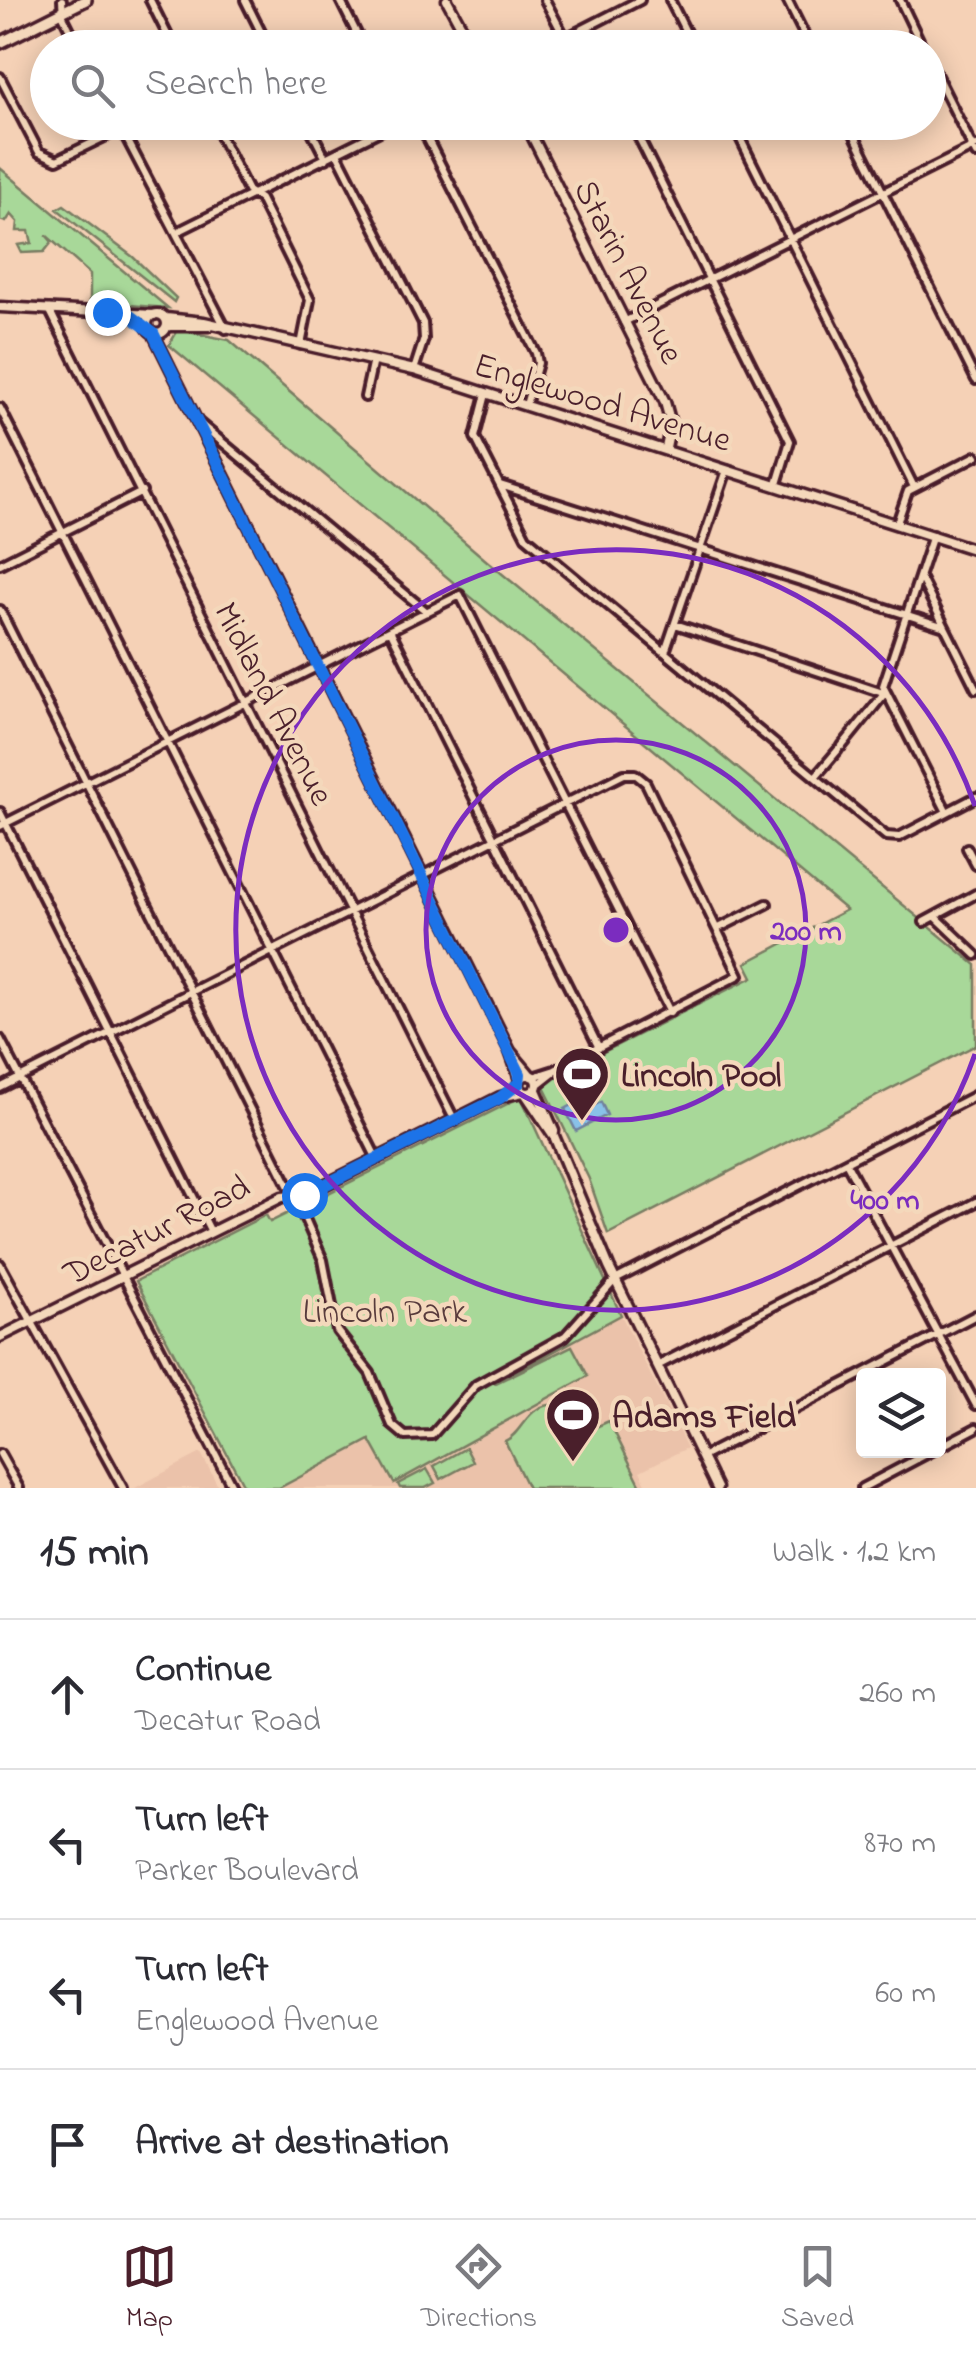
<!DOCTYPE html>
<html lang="en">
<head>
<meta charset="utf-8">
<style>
  body { margin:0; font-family:"Indie Flower",sans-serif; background:#f7f7f7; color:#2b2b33 }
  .controls { position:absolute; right:30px; bottom:30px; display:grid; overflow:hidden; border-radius:10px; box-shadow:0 5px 25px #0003 }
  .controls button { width:90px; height:90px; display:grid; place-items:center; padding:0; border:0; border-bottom:2px solid #e1e1e2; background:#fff; color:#2b2b33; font:50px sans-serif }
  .stop { position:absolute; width:30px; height:30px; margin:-22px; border:8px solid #1a73e8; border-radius:50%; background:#fff }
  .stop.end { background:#1a73e8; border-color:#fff; box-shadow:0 2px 10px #0008 }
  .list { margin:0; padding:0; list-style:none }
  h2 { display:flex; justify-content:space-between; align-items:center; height:130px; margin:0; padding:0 40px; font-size:42px }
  h2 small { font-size:32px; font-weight:400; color:#7c7c81 }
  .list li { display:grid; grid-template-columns:65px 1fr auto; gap:30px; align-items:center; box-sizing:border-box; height:150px; padding:0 40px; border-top:2px solid #e1e1e2 }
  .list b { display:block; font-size:38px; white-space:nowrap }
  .list p { margin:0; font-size:32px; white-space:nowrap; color:#7c7c81 }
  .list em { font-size:32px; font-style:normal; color:#7c7c81 }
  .icon { flex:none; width:55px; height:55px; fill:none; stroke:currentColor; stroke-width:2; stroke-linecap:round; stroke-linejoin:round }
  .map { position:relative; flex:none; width:976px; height:1488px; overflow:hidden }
  .search { position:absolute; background:#fff; box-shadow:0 5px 25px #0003; left:30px; right:30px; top:30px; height:110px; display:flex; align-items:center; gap:25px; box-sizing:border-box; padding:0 35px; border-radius:55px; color:#7c7c81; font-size:38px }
  .sheet { height:730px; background:#fff }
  nav { display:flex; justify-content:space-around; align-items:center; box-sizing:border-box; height:140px; border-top:2px solid #e1e1e2; background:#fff; font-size:28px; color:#7c7c81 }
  nav a { display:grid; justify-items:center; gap:5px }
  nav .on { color:#4a1f2b }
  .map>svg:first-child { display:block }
  .built { fill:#ebc2aa }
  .green { fill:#a8d899; stroke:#797c62; stroke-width:2.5 }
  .water { fill:#89c1e8; stroke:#70809c; stroke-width:2.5 }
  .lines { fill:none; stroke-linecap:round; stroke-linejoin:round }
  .minor-casing { stroke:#4a1f2b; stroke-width:14 }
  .tertiary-casing { stroke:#4a1f2b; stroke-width:15 }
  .secondary-casing { stroke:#4a1f2b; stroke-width:16 }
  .minor { stroke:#f4d8bb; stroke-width:6 }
  .tertiary { stroke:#f4d8bb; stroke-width:8 }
  .secondary { stroke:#f4d8bb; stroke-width:9 }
  .route { stroke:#1a73e8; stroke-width:12 }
  .ring { fill:none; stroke:#7b2cbf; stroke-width:5 }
  .labels { text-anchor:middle; stroke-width:9; stroke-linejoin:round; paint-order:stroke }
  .street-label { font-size:35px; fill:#4a1f2b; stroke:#f4d8bb }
  .poi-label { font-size:35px; font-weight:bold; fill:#4a1f2b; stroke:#f4d8bb; text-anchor:start }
  .park-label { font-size:35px; fill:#583b3c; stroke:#f4d8bb }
  .centre { fill:#7b2cbf; stroke:#f4d8bb; stroke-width:5 }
  .ring-label { font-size:30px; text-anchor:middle; font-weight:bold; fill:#7b2cbf; stroke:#f4d8bb; stroke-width:9; stroke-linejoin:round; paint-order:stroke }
</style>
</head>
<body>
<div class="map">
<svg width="976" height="1488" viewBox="0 0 976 1488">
  <rect width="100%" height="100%" fill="#f5d1b6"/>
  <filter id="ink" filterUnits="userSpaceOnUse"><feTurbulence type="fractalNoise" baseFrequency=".01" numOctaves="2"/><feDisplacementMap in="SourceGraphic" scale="20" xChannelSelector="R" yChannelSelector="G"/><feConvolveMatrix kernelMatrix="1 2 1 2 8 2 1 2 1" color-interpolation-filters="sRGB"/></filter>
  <g filter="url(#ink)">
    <path class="built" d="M621 1315 687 1448 640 1471 648 1488H279L370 1439 394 1482 512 1419 494 1384Z
      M201 1453 219 1488H135Z"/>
    <path class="green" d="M0 168 168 308 90 302V274L46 235 52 242 44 252 22 253 18 245 32 243 29 231H17L18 222 11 214 6 222 0 220Z
      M64 205 133 257 176 298 174 302 57 209Z
      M178 330 229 340 494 567 976 965V1045L608 1234 589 1179 542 1083 753 977 746 963 846 910 169 345Z
      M521 1097 621 1315 494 1384 572 1346 588 1376 394 1483 370 1440 279 1488H245L136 1281 266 1215 270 1222Z
      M586 1402 598 1426 609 1421 642 1488H528L505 1441C520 1434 523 1417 539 1408 556 1400 571 1410 586 1402Z
      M466 1448 473 1462 441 1479 434 1466Z
      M427 1469 435 1483 425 1488H400L398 1484Z"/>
    <path class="water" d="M578 1102 583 1111 601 1102 607 1115 576 1131 565 1109Z"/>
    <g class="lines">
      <g class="minor-casing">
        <path id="minor" d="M62 0 63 16 79 48
          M150 0 174 48
          M245 0 269 48
          M340 0 364 48
          M545 0 565 38
          M670 0 694 48
          M787 0 811 48
          M900 0 923 48
          M584 29 593 48
          M546 48 640 0
          M928 58 976 154
          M0 77 39 152 57 160 121 129
          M118 122 226 329
          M213 122 248 191 260 199 310 300 301 345
          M307 122 326 159
          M419 122 536 353 538 363 526 405
          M631 122 790 441 777 484
          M732 122 914 487
          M848 122 976 380
          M337 153 423 323 424 339 414 370
          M179 231 398 122
          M49 309 455 1121
          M624 322 976 146
          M486 394 475 437 526 537 886 836 899 837 976 797
          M365 397 373 360
          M0 408 377 1159
          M198 422 427 612
          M500 485 945 627
          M897 523 908 491 976 456
          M933 535 883 686 947 812
          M0 564 142 492
          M920 577 976 689
          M0 610 305 1219 323 1260 337 1331 370 1373 392 1425 405 1436 432 1435 476 1385 565 1336 615 1280 976 1095
          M675 624 886 694
          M390 630 599 1048
          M665 652 727 470
          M842 746 885 693
          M815 777 838 750
          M0 812 211 1232
          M0 826 460 595 670 1012
          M967 848 976 865
          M935 916 976 955
          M924 922 976 894
          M719 928 767 904
          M0 1039 233 1488
          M536 1086 555 1071
          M0 1088 624 774H635L646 783 739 975 555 1070 533 1077
          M846 1162 976 1405
          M0 1264 123 1488
          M657 1366 976 1202
          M938 1448 976 1428
          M0 1454 19 1488
          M702 1457 976 1315
          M862 1488 934 1450"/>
      </g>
      <g class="tertiary-casing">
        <path id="tertiary" d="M447 0 473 48
          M525 122 665 402 671 424 666 448
          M0 307 154 315
          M147 324a10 10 0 1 1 20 0a10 10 0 1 1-20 0Z
          M166 318 204 322 414 370 976 550
          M171 326H209
          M153 333 510 1051 520 1080
          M510 1051 531 1076
          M519 1084a9 9 0 1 1 18 0a9 9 0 1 1-18 0Z
          M536 1090 554 1131
          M525 1093 554 1136 609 1267 717 1488
          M0 1337 282 1197 304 1195 500 1097 523 1092"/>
      </g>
      <g class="secondary-casing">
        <path id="secondary" d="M0 43 86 0"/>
      </g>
      <use href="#minor" class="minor"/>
      <use href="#tertiary" class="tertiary"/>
      <use href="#secondary" class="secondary"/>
    </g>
  </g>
  <g class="lines" filter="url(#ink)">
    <path class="route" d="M107 312 129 315 153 333 520 1074 519 1083 500 1098 304 1195"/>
  </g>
  <g class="ring">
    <circle cx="616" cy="930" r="190"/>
    <path d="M975 1054A380 380 0 1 1 975 806"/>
  </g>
  <defs>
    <g id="stadium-pin" transform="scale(2.875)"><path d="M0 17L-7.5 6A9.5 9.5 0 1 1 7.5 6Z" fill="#4a1f2b" stroke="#f4d8bb"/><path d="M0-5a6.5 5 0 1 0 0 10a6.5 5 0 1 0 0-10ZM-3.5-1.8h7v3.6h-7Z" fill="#fff"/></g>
  </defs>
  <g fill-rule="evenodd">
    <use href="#stadium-pin" x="582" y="1074"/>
    <use href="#stadium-pin" x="573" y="1415"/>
  </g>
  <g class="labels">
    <g class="street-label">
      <text transform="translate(630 271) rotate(63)" y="12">Starin Avenue</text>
      <text transform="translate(603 401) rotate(17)" y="12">Englewood Avenue</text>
      <text transform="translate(275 703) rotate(63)" y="12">Midland Avenue</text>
      <text transform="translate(156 1229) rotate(-27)" y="12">Decatur Road</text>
    </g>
    <g class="poi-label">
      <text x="621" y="1086">Lincoln Pool</text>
      <text x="612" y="1427">Adams Field</text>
    </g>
    <g class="park-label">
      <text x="385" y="1322">Lincoln Park</text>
    </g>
  </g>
  <circle cx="616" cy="930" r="15" class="centre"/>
  <g class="ring-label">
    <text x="806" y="940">200 m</text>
    <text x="885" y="1209">400 m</text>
  </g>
</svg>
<div class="controls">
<button><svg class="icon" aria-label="layers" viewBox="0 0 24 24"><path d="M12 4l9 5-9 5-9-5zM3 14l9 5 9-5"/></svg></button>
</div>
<div class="stop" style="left:304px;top:1195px"></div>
<div class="stop end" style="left:107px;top:312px"></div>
<div class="search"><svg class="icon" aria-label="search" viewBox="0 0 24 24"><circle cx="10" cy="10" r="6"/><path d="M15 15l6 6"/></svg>Search here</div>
</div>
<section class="sheet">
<h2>15 min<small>Walk · 1.2 km</small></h2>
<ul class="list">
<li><svg class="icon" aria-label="ahead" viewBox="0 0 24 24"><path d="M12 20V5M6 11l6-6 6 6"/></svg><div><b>Continue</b><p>Decatur Road</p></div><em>260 m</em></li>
<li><svg class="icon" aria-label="left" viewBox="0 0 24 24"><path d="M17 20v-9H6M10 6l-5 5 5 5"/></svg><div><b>Turn left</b><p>Parker Boulevard</p></div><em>870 m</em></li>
<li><svg class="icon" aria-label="left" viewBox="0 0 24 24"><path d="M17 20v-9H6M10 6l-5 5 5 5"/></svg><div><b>Turn left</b><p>Englewood Avenue</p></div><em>60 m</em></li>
<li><svg class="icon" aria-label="arrive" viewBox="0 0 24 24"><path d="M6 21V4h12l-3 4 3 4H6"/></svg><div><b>Arrive at destination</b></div></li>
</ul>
</section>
<nav>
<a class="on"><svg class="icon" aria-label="map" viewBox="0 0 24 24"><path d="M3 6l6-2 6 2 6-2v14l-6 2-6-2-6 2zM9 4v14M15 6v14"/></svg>Map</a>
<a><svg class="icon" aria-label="directions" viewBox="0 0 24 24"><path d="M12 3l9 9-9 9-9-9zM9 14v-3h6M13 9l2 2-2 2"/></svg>Directions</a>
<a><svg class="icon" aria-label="saved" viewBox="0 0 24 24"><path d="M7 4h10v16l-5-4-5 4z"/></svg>Saved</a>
</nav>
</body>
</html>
